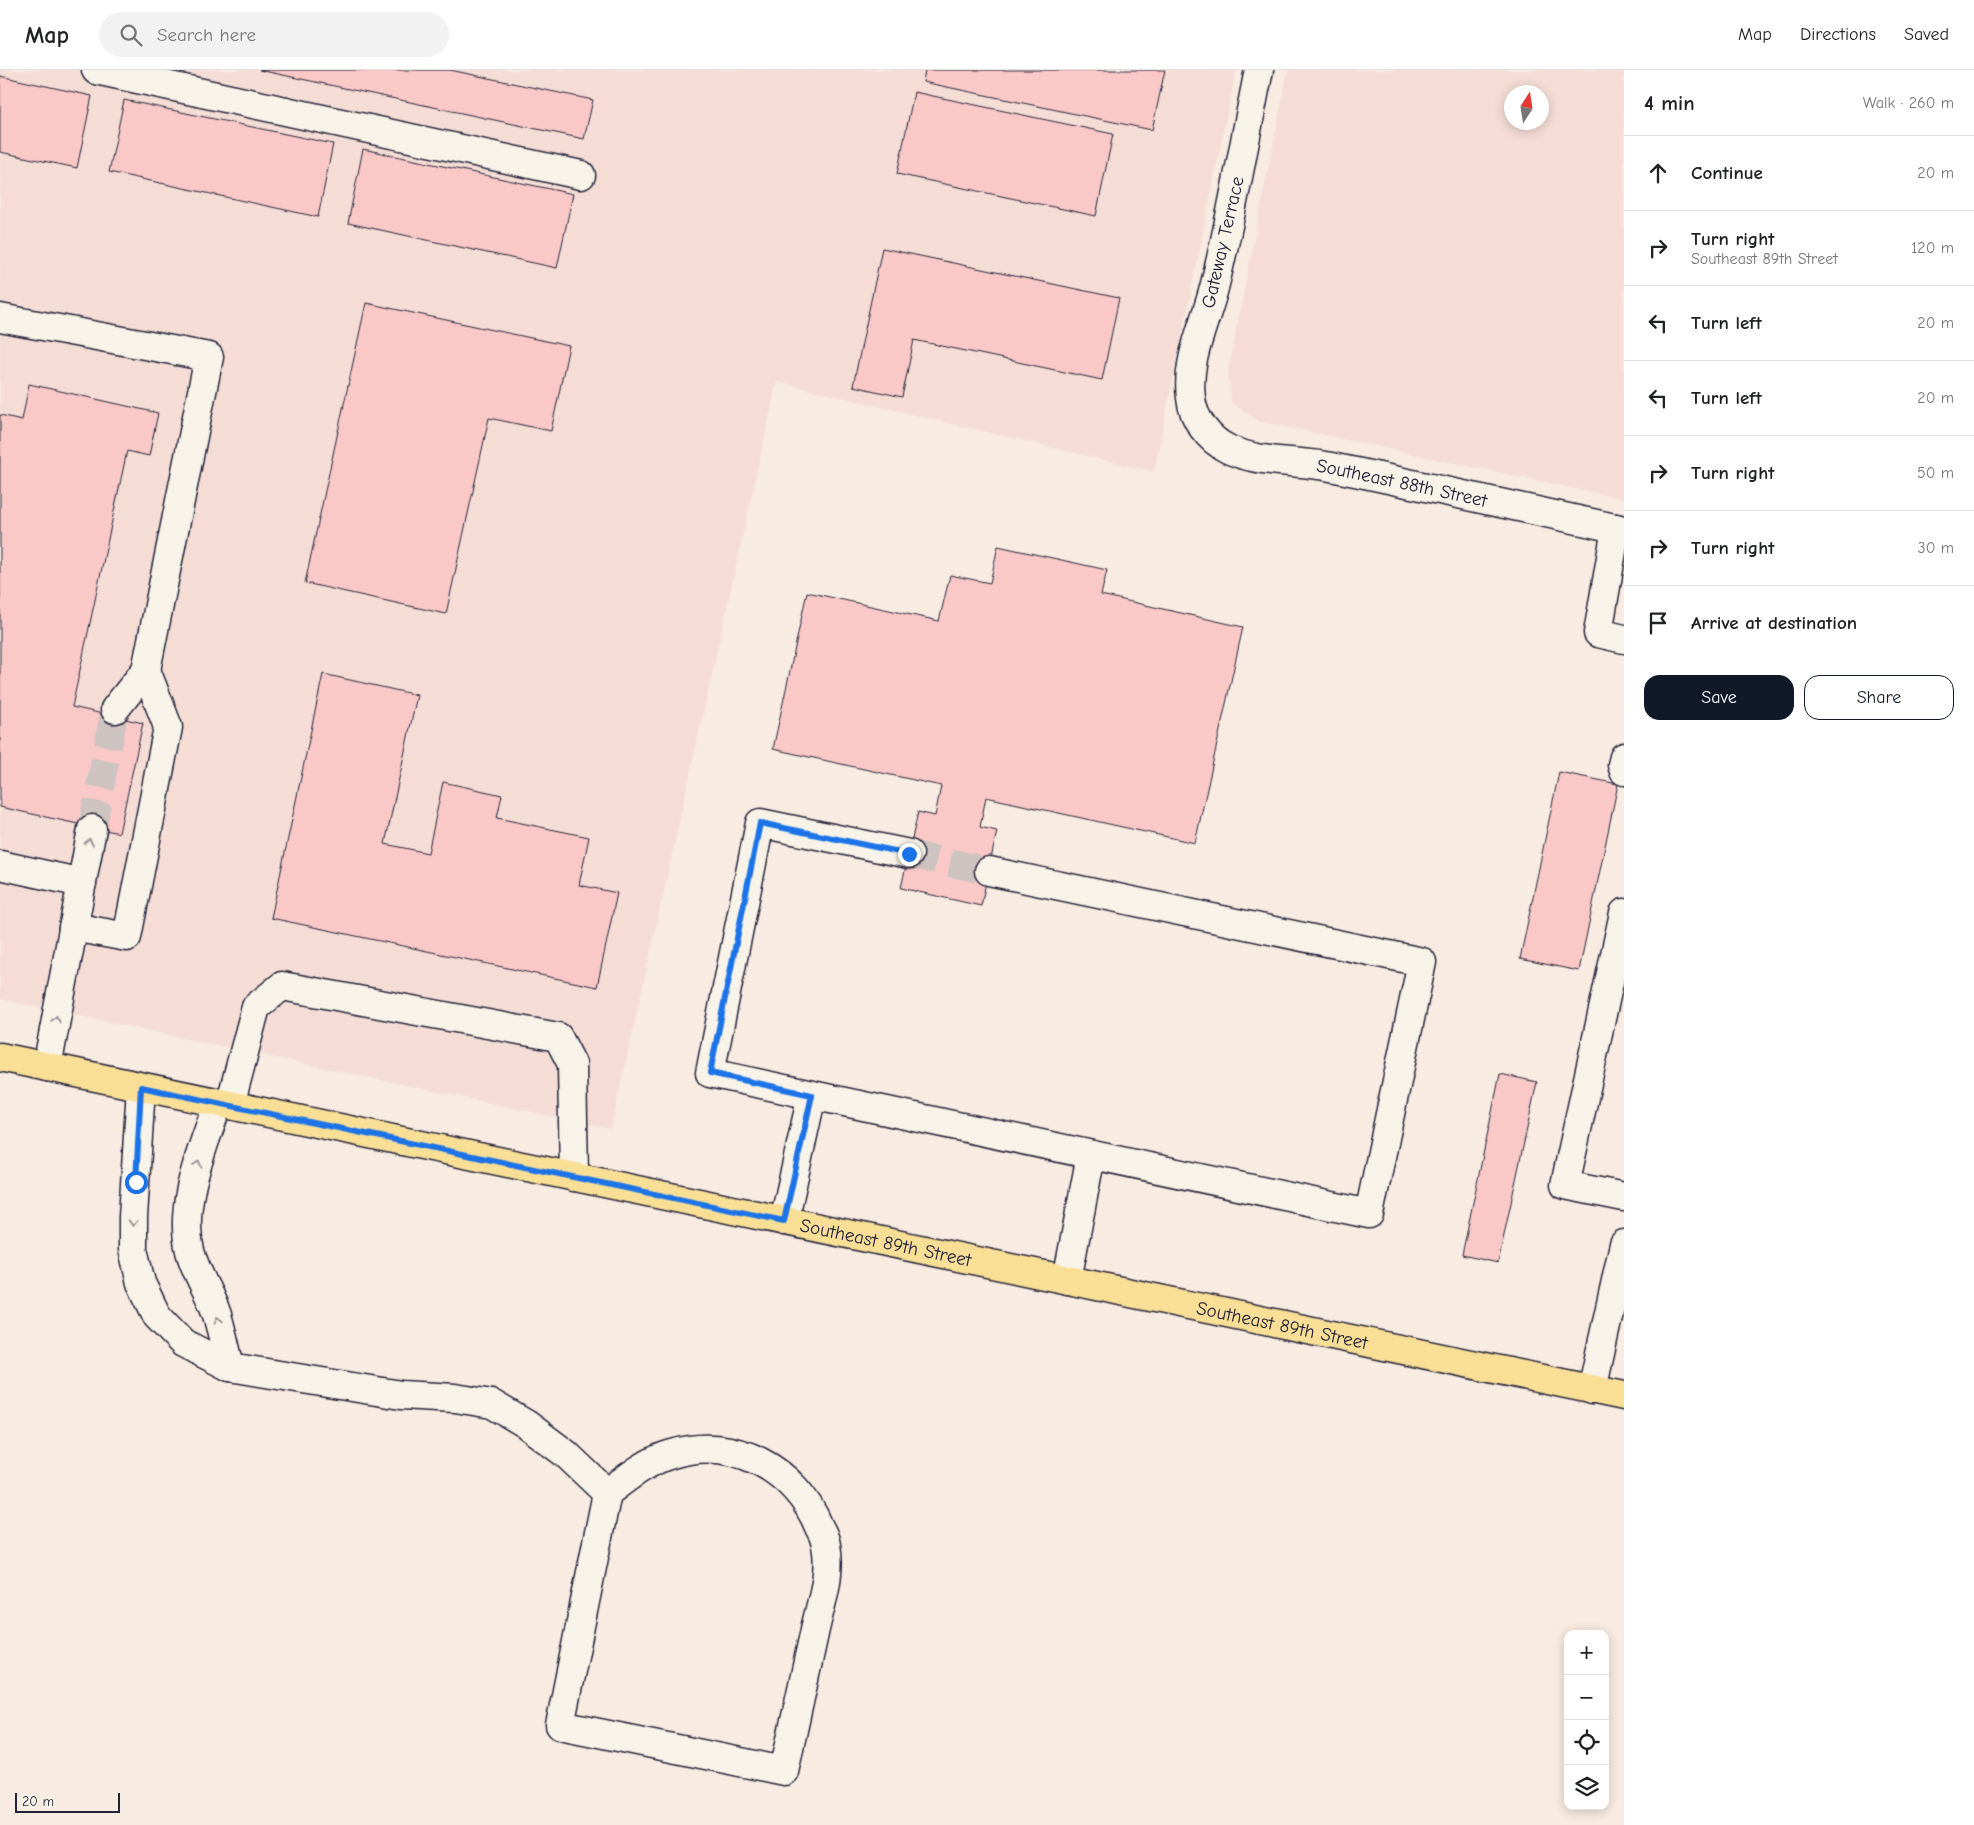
<!DOCTYPE html>
<html lang="en">
<head>
<meta charset="utf-8">
<style>
  body { margin:0; font-family:"Comic Neue",sans-serif; background:#f2f2f2; color:#202124 }
  .controls { position:absolute; right:15px; bottom:15px; display:grid; overflow:hidden; border-radius:10px; box-shadow:0 2px 12px #0003 }
  .controls button { width:45px; height:45px; display:grid; place-items:center; padding:0; border:0; border-bottom:1px solid #e0e0e0; background:#fff; color:#202124; font:25px sans-serif }
  .compass { position:absolute; left:1504px; top:15px; width:45px; height:45px; border-radius:50%; background:#fff; box-shadow:0 2px 12px #0003; rotate:12deg }
  .scale { position:absolute; left:15px; bottom:12px; width:105px; box-sizing:border-box; padding-left:5px; border:2px solid #22223b; border-top:0; font-size:14px; line-height:18px; white-space:nowrap; color:#22223b; -webkit-text-stroke:4px #f7f3e8; paint-order:stroke }
  .stop { position:absolute; width:15px; height:15px; margin:-11px; border:4px solid #1a73e8; border-radius:50%; background:#fff }
  .stop.end { background:#1a73e8; border-color:#fff; box-shadow:0 1px 5px #0008 }
  .list { margin:0; padding:0; list-style:none }
  h2 { display:flex; justify-content:space-between; align-items:center; height:65px; margin:0; padding:0 20px; font-size:21px }
  h2 small { font-size:16px; font-weight:400; color:#757577 }
  .list li { display:grid; grid-template-columns:32px 1fr auto; gap:15px; align-items:center; box-sizing:border-box; height:75px; padding:0 20px; border-top:1px solid #e0e0e0 }
  .list b { display:block; font-size:19px; white-space:nowrap }
  .list p { margin:0; font-size:16px; white-space:nowrap; color:#757577 }
  .list em { font-size:16px; font-style:normal; color:#757577 }
  .actions { display:flex; gap:10px; padding:15px 20px }
  .actions a { flex:1; padding:11px 0; border:1px solid #111827; border-radius:15px; text-align:center; font-size:18px; color:#111827 }
  .actions .main { background:#111827; color:#fff }
  .icon { flex:none; width:28px; height:28px; fill:none; stroke:currentColor; stroke-width:2; stroke-linecap:round; stroke-linejoin:round }
  .map { position:relative; flex:none; width:1624px; height:1755px; overflow:hidden }
  header { display:flex; align-items:center; gap:30px; box-sizing:border-box; height:70px; padding:0 25px; background:#fff; border-bottom:1px solid #e0e0e0 }
  header strong { font-size:24px }
  nav { display:flex; gap:28px; margin-inline-start:auto; font-size:18px }
  .search { width:350px; height:45px; background:#f2f2f2; display:flex; align-items:center; gap:12px; box-sizing:border-box; padding:0 18px; border-radius:28px; color:#757577; font-size:19px }
  main { display:flex }
  aside { flex:1; background:#fff }
  .map>svg:first-child { display:block }
  .built { fill:#f5ddd6; fill-rule:evenodd }
  .building { fill:#fac9c7; stroke:#22223b }
  .lines { fill:none; stroke-linecap:round; stroke-linejoin:round }
  .minor-tunnel { stroke:#cdc3c0; stroke-width:28; stroke-dasharray:28 14; stroke-linecap:butt }
  .minor-casing { stroke:#22223b; stroke-width:31 }
  .major-casing { stroke:#22223b; stroke-width:31 }
  .minor { stroke:#f7f3e8; stroke-width:28 }
  .major { stroke:#f9df96; stroke-width:28 }
  .oneway { stroke:#97959a }
  .route { stroke:#1a73e8; stroke-width:6 }
  .labels { text-anchor:middle; stroke-width:4; stroke-linejoin:round; paint-order:stroke }
  .street-label { font-size:19px; fill:#22223b; stroke:#f7f3e8 }
</style>
</head>
<body>
<header>
<strong>Map</strong>
<div class="search"><svg class="icon" aria-label="search" viewBox="0 0 24 24"><circle cx="10" cy="10" r="6"/><path d="M15 15l6 6"/></svg>Search here</div>
<nav><a>Map</a><a>Directions</a><a>Saved</a></nav>
</header>
<main>
<div class="map">
<svg width="1624" height="1755" viewBox="0 0 1624 1755">
  <rect width="100%" height="100%" fill="#f8ebe1"/>
  <filter id="ink" filterUnits="userSpaceOnUse"><feTurbulence type="fractalNoise" baseFrequency=".02" numOctaves="2"/><feDisplacementMap in="SourceGraphic" scale="10" xChannelSelector="R" yChannelSelector="G"/><feConvolveMatrix kernelMatrix="1 2 1 2 8 2 1 2 1" color-interpolation-filters="sRGB"/></filter>
  <g filter="url(#ink)">
    <path class="built" d="M0 0H1236L1154 402 777 312 611 1059 0 929Z
      M1288 0H1624V429L1258 351 1231 332 1228 300ZM1542 22V52H1512V22Z"/>
    <path class="building" d="M259 0H450L593 30 584 69Z
      M925 0H1165L1152 60 923 12Z
      M0 6 92 26 77 98 0 82Z
      M914 22 1113 64 1096 146 897 104Z
      M124 30 333 74 318 147 109 102Z
      M363 79 573 124 557 198 348 153Z
      M882 178 1119 228 1102 310 914 270 902 327 853 316Z
      M366 233 569 276 551 361 489 348 446 544 305 513Z
      M29 314 158 343 149 386 127 381 72 637 143 653 119 763 0 737V345L22 350Z
      M998 476 1107 500 1101 525 1243 557 1195 773 986 727 980 757 997 761 981 836 901 818 918 742 935 746 941 716 773 679 807 522 939 551 950 505 990 513Z
      M323 604 417 625 385 774 428 783 443 712 502 725 497 748 589 767 579 815 617 823 597 917 271 848Z
      M1559 702 1618 714 1579 901 1520 889Z
      M1500 1004 1537 1012 1498 1193 1462 1185Z"/>
    <g class="lines">
      <path class="minor-tunnel" d="M92 759 115 639
        M909 784 989 801"/>
      <g class="minor-casing">
        <g id="minor">
          <path d="M96 0 581 105"/>
          <path id="s1" d="M1259 0C1244 73 1232 146 1214 218 1205 254 1186 290 1191 328 1193 349 1209 370 1228 379 1260 394 1297 390 1331 397 1429 417 1526 439 1624 460"/>
          <path d="M0 248 209 287 146 600 115 639"/>
          <path d="M1616 458 1598 563 1624 569"/>
          <path d="M1624 687 1622 695 1624 701"/>
          <path d="M0 795 82 813"/>
          <path d="M1624 843 1565 1115 1624 1127"/>
          <path d="M73 857 127 867 168 657 146 600"/>
          <path d="M47 997 92 759"/>
          <path d="M141 1017 133 1147V1179L141 1213 157 1246 183 1273 230 1297 401 1325 455 1328 492 1334 526 1354 566 1384 607 1423 560 1655 784 1701C794 1655 804 1610 814 1564 820 1535 832 1505 826 1475 825 1469 822 1462 819 1457 796 1399 733 1365 672 1384 647 1391 627 1408 607 1423"/>
          <path d="M812 1025 710 1003 760 753 909 784"/>
          <path d="M218 1033C203 1079 178 1132 190 1181 196 1204 210 1223 217 1245 222 1262 226 1280 230 1297"/>
          <path d="M230 1035 256 937 282 916 558 967 572 994 574 1107"/>
          <path d="M784 1151 812 1025 1369 1144 1422 892 989 801"/>
          <path d="M1067 1210 1091 1085"/>
          <path d="M1592 1320 1624 1174"/>
        </g>
      </g>
      <g class="major-casing">
        <g id="major">
          <path id="s2" d="M0 987 1624 1326"/>
        </g>
      </g>
      <use href="#minor" class="minor"/>
      <use href="#major" class="major"/>
    </g>
    <defs><path id="oneway-chevron" d="M-2-3.5L2.5 0L-2 3.5" fill="none" stroke-width="1.6" stroke-linecap="round" stroke-linejoin="round" transform="scale(1.25)"/></defs>
    <g class="oneway">
      <use href="#oneway-chevron" transform="translate(89 772) rotate(-79)"/>
      <use href="#oneway-chevron" transform="translate(56 949) rotate(-80)"/>
      <use href="#oneway-chevron" transform="translate(198 1094) rotate(-72)"/>
      <use href="#oneway-chevron" transform="translate(133 1153) rotate(91)"/>
      <use href="#oneway-chevron" transform="translate(218 1250) rotate(-106)"/>
    </g>
  </g>
  <g class="lines" filter="url(#ink)">
    <path class="route" d="M136 1112 141 1017 784 1151 812 1025 710 1003 760 753 909 784"/>
  </g>
  <g class="labels">
    <g class="street-label">
      <text transform="translate(1222 172) rotate(-77)" y="7">Gateway Terrace</text>
      <text dy="7" stroke="none"><textPath href="#s1" startOffset="579">Southeast 88th Street</textPath></text>
      <text dy="7" stroke="none"><textPath href="#s2" startOffset="905">Southeast 89th Street</textPath></text>
      <text dy="7" stroke="none"><textPath href="#s2" startOffset="1310">Southeast 89th Street</textPath></text>
    </g>
  </g>
</svg>
<div class="controls">
<button>+</button>
<button>−</button>
<button><svg class="icon" aria-label="locate" viewBox="0 0 24 24"><circle cx="12" cy="12" r="6"/><path d="M12 2v4M12 18v4M2 12h4M18 12h4"/></svg></button>
<button><svg class="icon" aria-label="layers" viewBox="0 0 24 24"><path d="M12 4l9 5-9 5-9-5zM3 14l9 5 9-5"/></svg></button>
</div>
<svg class="compass" viewBox="-18 -18 36 36"><path d="M0-13l5 13h-10z" fill="#e53935"/><path d="M0 13l5-13h-10z" fill="#757577"/></svg>
<div class="scale">20 m</div>
<div class="stop" style="left:136px;top:1112px"></div>
<div class="stop end" style="left:909px;top:784px"></div>
</div>
<aside>
<h2>4 min<small>Walk · 260 m</small></h2>
<ul class="list">
<li><svg class="icon" aria-label="ahead" viewBox="0 0 24 24"><path d="M12 20V5M6 11l6-6 6 6"/></svg><div><b>Continue</b></div><em>20 m</em></li>
<li><svg class="icon" aria-label="right" viewBox="0 0 24 24"><path d="M7 20v-9h11M14 6l5 5-5 5"/></svg><div><b>Turn right</b><p>Southeast 89th Street</p></div><em>120 m</em></li>
<li><svg class="icon" aria-label="left" viewBox="0 0 24 24"><path d="M17 20v-9H6M10 6l-5 5 5 5"/></svg><div><b>Turn left</b></div><em>20 m</em></li>
<li><svg class="icon" aria-label="left" viewBox="0 0 24 24"><path d="M17 20v-9H6M10 6l-5 5 5 5"/></svg><div><b>Turn left</b></div><em>20 m</em></li>
<li><svg class="icon" aria-label="right" viewBox="0 0 24 24"><path d="M7 20v-9h11M14 6l5 5-5 5"/></svg><div><b>Turn right</b></div><em>50 m</em></li>
<li><svg class="icon" aria-label="right" viewBox="0 0 24 24"><path d="M7 20v-9h11M14 6l5 5-5 5"/></svg><div><b>Turn right</b></div><em>30 m</em></li>
<li><svg class="icon" aria-label="arrive" viewBox="0 0 24 24"><path d="M6 21V4h12l-3 4 3 4H6"/></svg><div><b>Arrive at destination</b></div></li>
</ul>
<div class="actions"><a class="main">Save</a><a>Share</a></div>
</aside>
</main>
</body>
</html>
